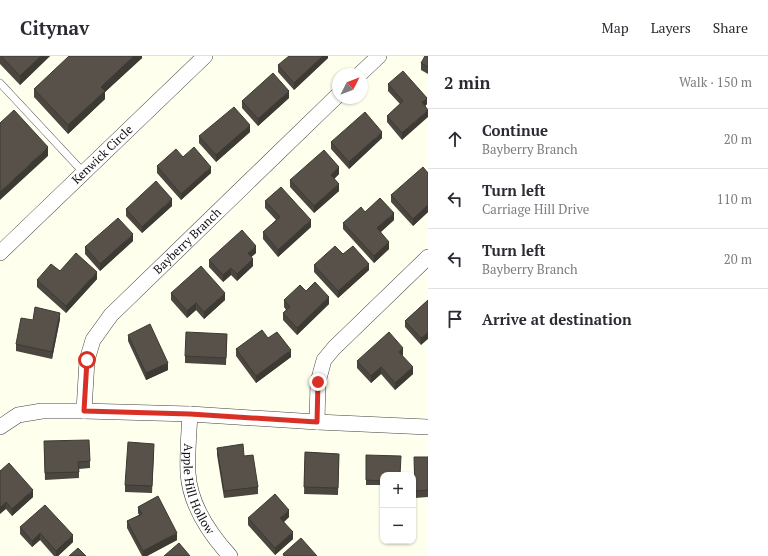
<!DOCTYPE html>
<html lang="en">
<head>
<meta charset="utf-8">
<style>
  body { margin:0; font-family:"PT Serif",serif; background:#f7f7f7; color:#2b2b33 }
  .controls { position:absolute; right:12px; bottom:12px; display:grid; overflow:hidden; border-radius:8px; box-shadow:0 1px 3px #0004 }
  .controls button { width:36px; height:36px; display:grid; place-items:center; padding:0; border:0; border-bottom:1px solid #e1e1e2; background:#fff; color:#2b2b33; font:20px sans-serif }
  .compass { position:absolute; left:332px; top:12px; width:36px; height:36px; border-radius:50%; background:#fff; box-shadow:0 1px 3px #0004; rotate:48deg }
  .stop { position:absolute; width:12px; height:12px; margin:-9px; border:3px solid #d93025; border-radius:50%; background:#fff }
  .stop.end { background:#d93025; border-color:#fff; box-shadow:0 1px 4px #0008 }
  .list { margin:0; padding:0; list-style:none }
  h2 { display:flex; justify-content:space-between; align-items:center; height:52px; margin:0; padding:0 16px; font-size:17px }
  h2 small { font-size:13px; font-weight:400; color:#7c7c81 }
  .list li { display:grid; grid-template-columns:26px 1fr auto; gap:12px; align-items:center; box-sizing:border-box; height:60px; padding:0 16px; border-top:1px solid #e1e1e2 }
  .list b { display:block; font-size:15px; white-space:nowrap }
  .list p { margin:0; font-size:13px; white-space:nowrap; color:#7c7c81 }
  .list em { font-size:13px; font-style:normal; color:#7c7c81 }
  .icon { flex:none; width:22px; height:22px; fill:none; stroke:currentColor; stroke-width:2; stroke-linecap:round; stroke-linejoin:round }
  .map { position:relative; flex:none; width:428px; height:500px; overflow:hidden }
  header { display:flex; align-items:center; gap:24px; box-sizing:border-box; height:56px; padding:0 20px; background:#fff; border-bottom:1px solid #e1e1e2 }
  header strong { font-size:19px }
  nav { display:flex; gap:22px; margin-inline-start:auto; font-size:14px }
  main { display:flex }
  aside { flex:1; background:#fff }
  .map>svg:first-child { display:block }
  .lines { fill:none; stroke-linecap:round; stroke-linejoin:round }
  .lane-casing { stroke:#404040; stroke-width:8 }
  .street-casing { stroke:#404040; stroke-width:16 }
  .lane { stroke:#fff; stroke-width:7 }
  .street { stroke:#fff; stroke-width:15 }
  .wall { fill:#4b463f }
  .shaded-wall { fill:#3d3933 }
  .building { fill:#575149; stroke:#3d3933 }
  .route { stroke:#d93025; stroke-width:5 }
  .labels { text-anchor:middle; stroke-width:4; stroke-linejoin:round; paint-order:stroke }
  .street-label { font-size:12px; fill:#0d0d0d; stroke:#fff }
</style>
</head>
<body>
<header>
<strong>Citynav</strong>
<nav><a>Map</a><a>Layers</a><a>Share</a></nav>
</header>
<main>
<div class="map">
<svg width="428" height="500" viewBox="0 0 428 500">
  <rect width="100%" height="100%" fill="#ffffed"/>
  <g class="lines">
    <g class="lane-casing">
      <path id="lane" d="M0 27 84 117"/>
    </g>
    <g class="street-casing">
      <g id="street">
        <path d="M360 18 379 0"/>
        <path id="s1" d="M0 197 205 0"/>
        <path id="s2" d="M84 355 87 304 93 284 111 259 338 39"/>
        <path id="s3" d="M190 358C189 377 187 397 188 417 190 449 209 477 230 500"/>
        <path d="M317 366 318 326 324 304 334 292 428 201"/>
        <path d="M0 371 18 359 42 355H84L190 358 317 366 428 371"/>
      </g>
    </g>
    <use href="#lane" class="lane"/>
    <use href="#street" class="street"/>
  </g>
  <path class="wall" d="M0 0H50L20 29 0 8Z
    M142 0V2L105 36V43L68 78 34 41V33Z
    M328 0V2L294 34 278 16V9Z
    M428 0V18L421 14V7Z
    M388 28 427 48 425 50 402 84 387 66V60L400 48 388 35Z
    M289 42 258 70 242 52V45Z
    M250 76 216 106 199 87V80Z
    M382 82 349 113 331 93V86Z
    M183 101 211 117 181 144 157 117V110Z
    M428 117V156L413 170 391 146V139Z
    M339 118 334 123 339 135 314 157 290 131V124Z
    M265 145 311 171 278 201 263 183V176L276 164 265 152Z
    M172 150 142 177 126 160V153Z
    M365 156 394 164 381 176 389 193 374 207 343 173V167Z
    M133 185 100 215 85 198V191Z
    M256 197 251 201 253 210 237 225 231 219 223 226 209 211V204Z
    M343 198 369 214 338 242 314 216V209Z
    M97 223 66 257 37 231V224Z
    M306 235 329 248 297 279 283 264V257L286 254 284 251V244Z
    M171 237 225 244 204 263 196 254 187 262 171 244Z
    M428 244 421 289 405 271V265Z
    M60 263 52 303 16 295V288L33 264Z
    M227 278 226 309 185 307V300Z
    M128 279 168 314 146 324 128 285Z
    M268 282 291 301 256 327 236 300V293Z
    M402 299 413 318 395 334 381 318 371 327 357 312V305L403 299Z
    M44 392 90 405V412L79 413V422L45 424Z
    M217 392 244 400 258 431V438L224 442 217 399Z
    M154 395 152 437 125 436V429Z
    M305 396 339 398 338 439 304 438Z
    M366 399 383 419V429H366Z
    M428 401V441L415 442 414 408Z
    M0 415 33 441 12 460 6 453Z
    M138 451 177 484 147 500H142L127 472V465L139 459 138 457Z
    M289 461 284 466 293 483 275 499 248 469V462Z
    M20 471 73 486 58 500H54L40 484 32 491 20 478Z"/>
  <path class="shaded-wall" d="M41 0H50L20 29V20Z
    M134 0H142V2L105 36V43L68 78V69L101 31Z
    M323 0H328V2L294 34V27Z
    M289 35V42L258 70V63Z
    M427 42V48L422 53V46Z
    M428 54V61L402 84V77Z
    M250 69V76L216 106V99Z
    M382 76V82L349 113V106Z
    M48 91V100L0 144V136Z
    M211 111V117L181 144V138Z
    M339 111V118L331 126V119Z
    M339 128V135L314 157V150Z
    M172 143V150L142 177V171Z
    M428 149V156L413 170V163Z
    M394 157V164L377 179V172Z
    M311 164V171L278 201V194Z
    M133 178V185L100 215V208Z
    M389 186V193L374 207V200Z
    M256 190V197L248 204V197Z
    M253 203V210L237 225V218Z
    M369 208V214L338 242V235Z
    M231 212V219L223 226V219Z
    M97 216V223L66 257V250Z
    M225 237V244L204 263V256Z
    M329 241V248L297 279V272Z
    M196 247V254L187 262V255Z
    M60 257V263L52 303V296Z
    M428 276V283L421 289V282Z
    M403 292V299L399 303V296Z
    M291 294V301L256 327V320Z
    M168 307V314L146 324V317Z
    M381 311V318L371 327V320Z
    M413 311V318L395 334V327Z
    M33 434V441L12 460V453Z
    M6 446V453L0 458V451Z
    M289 454V461L280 469V462Z
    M293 476V483L275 499V492Z
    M40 477V484L32 491V485Z
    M177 477V484L147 500H143V495Z
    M73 479V486L58 500H56V495Z"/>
  <path class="building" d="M1 0H41L20 20Z
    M69 0H134L101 31 105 35 68 69 34 33Z
    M289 0H323L294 27 278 9Z
    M425 0H428V11L421 7Z
    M403 15 427 42 422 46 428 54 402 77 387 60 403 45 388 28Z
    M273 17 289 35 258 63 242 45Z
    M234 51 250 69 216 99 199 80Z
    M14 54 48 91 0 136V67Z
    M365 56 382 76 349 106 331 86Z
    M194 91 211 111 181 138 157 110 176 93 183 101Z
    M324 94 339 111 331 119 339 128 314 150 290 124Z
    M423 111 428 117V149L413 163 391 139Z
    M156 125 172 143 142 171 126 153Z
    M281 131 311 164 278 194 263 176 280 161 265 145Z
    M380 142 394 157 377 172 389 186 374 200 343 167 361 151 365 156Z
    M118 162 133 178 100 208 85 191Z
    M242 174 256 190 248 197 253 203 237 218 231 212 223 219 209 204Z
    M335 190 343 198 353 190 369 208 338 235 314 209Z
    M76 197 97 216 66 250 37 224 51 208 60 215Z
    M201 210 225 237 204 256 196 247 187 255 171 237Z
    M315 226 329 241 297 272 283 257 290 251 284 244 300 229 306 235Z
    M428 244V276L421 282 405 265Z
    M35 251 60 257 52 296 16 288 21 262 33 264Z
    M150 268 168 307 146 317 128 279Z
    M262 274 268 282 277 276 291 294 256 320 236 293Z
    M186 276 227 278 226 302 185 300Z
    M389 276 403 292 399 296 413 311 395 327 381 311 371 320 357 305Z
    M89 384 90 405 78 406 79 416 45 417 44 385Z
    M128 386 154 388 152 430 125 429Z
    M243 388 244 400 253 399 258 431 224 435 217 392Z
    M305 396 339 398 338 432 304 431Z
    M366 399 401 400 400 419H383V425L366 424Z
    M414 401H428V434L415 435Z
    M9 407 33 434 12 453 6 446 0 451V415Z
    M275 438 289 454 280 462 293 476 275 492 248 462Z
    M158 440 177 477 143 495 127 465 142 458 138 451Z
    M45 449 73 479 56 495 40 477 32 485 20 471Z
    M301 482 317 500H284L283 498Z
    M179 487 190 500H164Z
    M78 492 86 500H69Z"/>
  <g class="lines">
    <path class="route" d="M87 304 84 355 190 358 317 366 318 326"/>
  </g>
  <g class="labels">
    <g class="street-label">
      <text dy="4" stroke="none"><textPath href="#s1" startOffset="142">Kenwick Circle</textPath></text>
      <text dy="4" stroke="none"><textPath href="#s2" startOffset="209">Bayberry Branch</textPath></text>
      <text dy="4" stroke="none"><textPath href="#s3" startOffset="77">Apple Hill Hollow</textPath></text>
    </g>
  </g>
</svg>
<div class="controls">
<button>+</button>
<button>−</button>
</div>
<svg class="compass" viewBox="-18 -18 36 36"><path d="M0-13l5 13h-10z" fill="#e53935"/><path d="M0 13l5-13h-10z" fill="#7c7c81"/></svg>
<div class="stop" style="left:87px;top:304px"></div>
<div class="stop end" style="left:318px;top:326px"></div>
</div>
<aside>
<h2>2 min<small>Walk · 150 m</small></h2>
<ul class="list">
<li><svg class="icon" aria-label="ahead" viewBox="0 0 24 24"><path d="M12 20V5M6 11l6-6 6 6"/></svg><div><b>Continue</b><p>Bayberry Branch</p></div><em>20 m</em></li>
<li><svg class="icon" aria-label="left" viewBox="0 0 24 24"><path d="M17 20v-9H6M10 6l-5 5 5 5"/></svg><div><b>Turn left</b><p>Carriage Hill Drive</p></div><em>110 m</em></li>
<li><svg class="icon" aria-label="left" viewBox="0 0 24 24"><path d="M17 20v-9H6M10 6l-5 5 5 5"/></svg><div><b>Turn left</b><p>Bayberry Branch</p></div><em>20 m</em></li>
<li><svg class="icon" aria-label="arrive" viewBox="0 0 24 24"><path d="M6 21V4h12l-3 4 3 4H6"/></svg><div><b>Arrive at destination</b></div></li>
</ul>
</aside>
</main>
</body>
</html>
